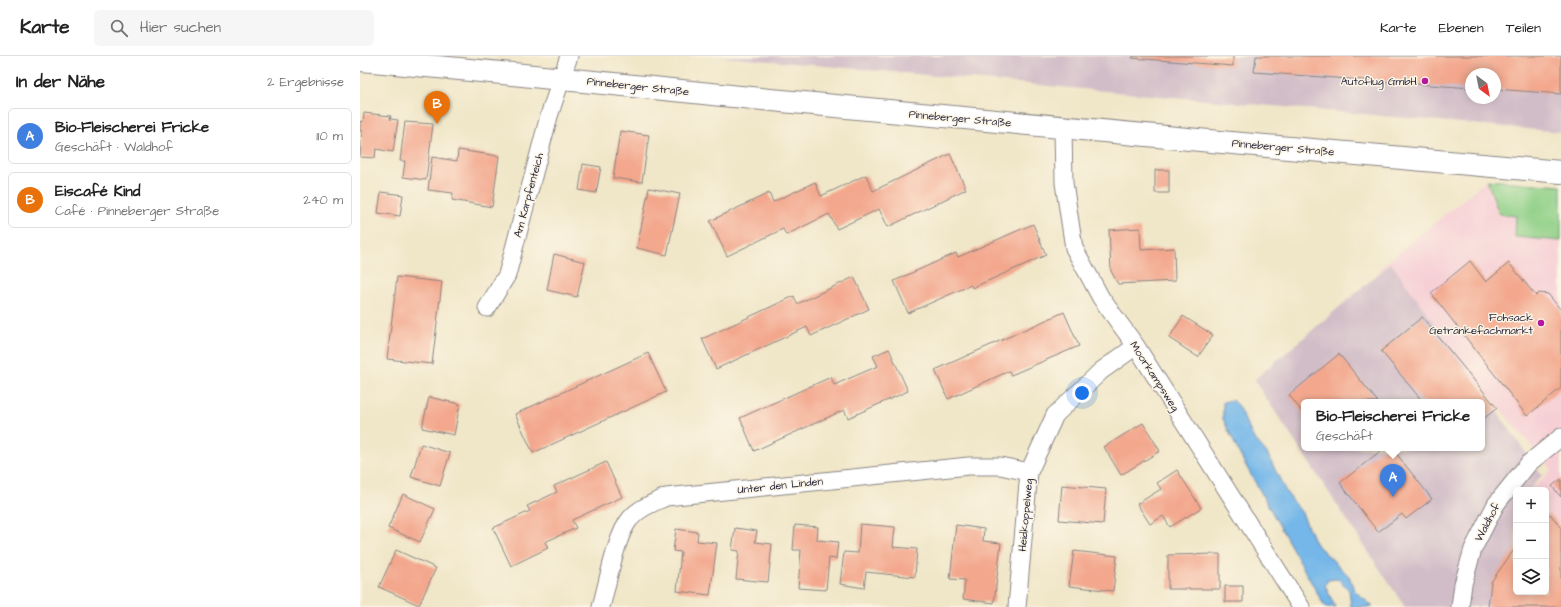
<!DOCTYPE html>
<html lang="de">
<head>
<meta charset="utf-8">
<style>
  body { margin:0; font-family:"Architects Daughter",sans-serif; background:#f6f6f6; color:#222 }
  .controls { position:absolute; right:12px; bottom:12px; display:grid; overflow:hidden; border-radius:6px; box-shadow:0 2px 10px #0003 }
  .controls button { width:36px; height:36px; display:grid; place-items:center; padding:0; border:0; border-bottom:1px solid #e0e0e0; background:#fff; color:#222; font:20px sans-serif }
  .compass { position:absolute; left:1105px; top:12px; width:36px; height:36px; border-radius:50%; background:#fff; box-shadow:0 2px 10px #0003; rotate:148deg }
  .you { position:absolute; left:722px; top:337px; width:14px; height:14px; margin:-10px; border:3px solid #fff; border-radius:50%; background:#1a73e8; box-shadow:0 0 0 6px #1a73e833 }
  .badge { display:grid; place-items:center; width:26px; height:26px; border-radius:50%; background:#0b8043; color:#fff; font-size:13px; font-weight:700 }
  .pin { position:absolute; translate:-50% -33px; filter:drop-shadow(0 1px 2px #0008) }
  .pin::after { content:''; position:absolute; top:21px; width:14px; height:12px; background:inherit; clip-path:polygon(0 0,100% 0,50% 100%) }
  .popup { position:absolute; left:941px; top:343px; width:184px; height:52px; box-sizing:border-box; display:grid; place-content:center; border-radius:6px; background:#fff; filter:drop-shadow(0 1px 3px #0005); font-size:13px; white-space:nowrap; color:#767676 }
  .popup b { font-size:15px; color:#222 }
  .popup::after { content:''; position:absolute; left:50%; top:100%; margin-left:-8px; border:8px solid transparent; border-top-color:#fff }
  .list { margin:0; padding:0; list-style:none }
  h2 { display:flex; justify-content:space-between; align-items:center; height:52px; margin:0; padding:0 16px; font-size:17px }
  h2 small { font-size:13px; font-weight:400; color:#767676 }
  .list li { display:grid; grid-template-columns:26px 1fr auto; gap:12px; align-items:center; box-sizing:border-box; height:56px; margin:0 8px 8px; padding:0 8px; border:1px solid #e0e0e0; border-radius:6px }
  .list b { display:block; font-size:15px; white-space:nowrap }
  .list p { margin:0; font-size:13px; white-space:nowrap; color:#767676 }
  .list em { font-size:13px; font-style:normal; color:#767676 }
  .icon { flex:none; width:22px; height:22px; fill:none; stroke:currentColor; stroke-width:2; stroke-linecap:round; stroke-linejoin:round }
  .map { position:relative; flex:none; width:1201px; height:551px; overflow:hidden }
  header { display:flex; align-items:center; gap:24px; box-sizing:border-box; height:56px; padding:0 20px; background:#fff; border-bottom:1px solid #e0e0e0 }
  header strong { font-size:19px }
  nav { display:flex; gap:22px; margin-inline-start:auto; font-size:14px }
  .search { width:280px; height:36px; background:#f6f6f6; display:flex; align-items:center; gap:10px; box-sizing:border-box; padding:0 14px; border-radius:6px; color:#767676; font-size:15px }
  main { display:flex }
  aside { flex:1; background:#fff }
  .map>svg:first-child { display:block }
  .built { fill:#f6cfd5 }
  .industrial { fill:#d1bdc8; fill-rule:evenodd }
  .green { fill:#8fd087; stroke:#587961 }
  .water { fill:#74b7e9; stroke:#4b6c92 }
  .building { fill:#f3a78d }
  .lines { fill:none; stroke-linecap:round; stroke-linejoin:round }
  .street-casing { stroke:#898482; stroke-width:19 }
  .secondary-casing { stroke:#898482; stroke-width:24 }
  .street { stroke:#fff; stroke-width:17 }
  .secondary { stroke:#fff; stroke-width:22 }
  .poi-dot { fill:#b5179e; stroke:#fcf5e5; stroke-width:1.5 }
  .labels { text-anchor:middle; stroke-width:3; stroke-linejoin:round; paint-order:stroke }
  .poi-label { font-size:11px; fill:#22223b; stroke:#fcf5e5; text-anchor:end }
  .street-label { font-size:11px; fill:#22223b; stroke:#fcf5e5 }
</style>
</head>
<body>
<header>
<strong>Karte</strong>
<div class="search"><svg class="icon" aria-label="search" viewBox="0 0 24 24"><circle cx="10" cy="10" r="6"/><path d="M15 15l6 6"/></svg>Hier suchen</div>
<nav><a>Karte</a><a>Ebenen</a><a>Teilen</a></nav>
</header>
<main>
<aside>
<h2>In der Nähe<small>2 Ergebnisse</small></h2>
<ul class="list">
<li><span class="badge" style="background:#3f7fe0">A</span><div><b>Bio-Fleischerei Fricke</b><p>Geschäft · Waldhof</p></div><em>110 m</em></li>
<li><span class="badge" style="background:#e8710a">B</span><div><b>Eiscafé Kind</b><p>Café · Pinneberger Straße</p></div><em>240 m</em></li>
</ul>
</aside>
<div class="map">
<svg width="1201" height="551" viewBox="0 0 1201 551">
  <rect width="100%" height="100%" fill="#fcf5e5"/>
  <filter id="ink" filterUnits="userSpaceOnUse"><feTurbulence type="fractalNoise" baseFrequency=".025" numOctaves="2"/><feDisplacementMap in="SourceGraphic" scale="8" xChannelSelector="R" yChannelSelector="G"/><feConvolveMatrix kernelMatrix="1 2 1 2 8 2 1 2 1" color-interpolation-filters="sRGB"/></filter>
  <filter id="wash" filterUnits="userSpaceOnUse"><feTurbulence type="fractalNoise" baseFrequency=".012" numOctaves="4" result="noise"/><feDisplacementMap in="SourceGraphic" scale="16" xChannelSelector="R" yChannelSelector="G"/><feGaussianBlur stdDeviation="0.9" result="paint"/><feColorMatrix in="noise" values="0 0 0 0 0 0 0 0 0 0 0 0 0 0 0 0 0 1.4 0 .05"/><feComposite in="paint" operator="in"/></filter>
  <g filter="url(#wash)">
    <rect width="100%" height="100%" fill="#f0e6c8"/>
    <path class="built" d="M1127 124 1201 131V474L1186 457V434H1170L1192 414 1020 212Z"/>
    <path class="industrial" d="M355 0H1201V76ZM1111 18H1135V42H1111Z
      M1031 207 1182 419 1169 434H1156V536H1186V457L1201 474V551H1045L894 324ZM944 346H1122V392H944Z"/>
    <path class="green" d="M1127 124 1201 130V185L1155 181 1156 160 1139 158Z"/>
    <path class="water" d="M872 344 878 350 893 381 907 397 926 436 942 457 955 487 989 520 994 534 1013 551H991L989 534 978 523 968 524 965 529 975 551H965L880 399 863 363V346Z"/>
    <g id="blocks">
      <path class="building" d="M773 0H873V10L772 2Z
        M896 0H1201V38L1135 33V18H1111V32L894 16Z
        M4 57 31 60 30 63 38 64 33 96 16 93 15 102 0 101 2 75H0V65L3 66Z
        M45 66 73 68 66 124 43 121 45 105H40Z
        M260 75 289 79 282 126 253 122Z
        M98 94 139 100 132 151 92 144 93 137 68 134 72 101 97 105Z
        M590 98 606 133 528 171 519 153 477 173 469 158 426 179 423 173 367 200 350 165 409 137 413 146 455 126 461 140 506 119 513 135Z
        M223 108 241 111 236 137 219 134Z
        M795 114H809V137H795Z
        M289 132 320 138 307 199 277 192Z
        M21 136 43 139 40 160 18 157Z
        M673 168 686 199 612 232 611 229 548 257 534 225 596 197 598 201Z
        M780 172 781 194 814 192 815 225 758 228 751 215 749 174Z
        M194 198 225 206 217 241 187 234Z
        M1110 205 1126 226 1149 207 1176 240 1179 237 1188 238 1201 254V332L1167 360 1071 237Z
        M37 221 82 226 72 308 27 303Z
        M494 221 509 253 451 280 447 271 356 313 342 283 434 240 437 248Z
        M704 256 719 290 651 319 649 315 588 343 575 314Z
        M823 260 853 279 838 301 809 282Z
        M1062 261 1137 352 1122 364V346H1063L1021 295Z
        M529 293 548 335 488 362 484 354 394 395 380 362 471 321 474 329 518 310 513 300Z
        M288 297 306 336 173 397 155 358Z
        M979 298 1018 346H944V358L929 339Z
        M69 341 100 348 94 379 62 372Z
        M783 367 800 395 761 419 744 391Z
        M61 388 90 397 80 430 51 421Z
        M1024 392H1032L1072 443 1046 463 1042 458 1018 476 980 427Z
        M246 406 262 441 212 464 216 472 185 486 188 492 151 510 133 472 170 455 167 450 197 436 194 430Z
        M817 414 841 452 810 471 803 460 790 468 777 448 801 433 797 427Z
        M1201 423V441L1192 430Z
        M702 429 746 433 743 468 699 464Z
        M43 438 75 453 60 486 28 472Z
        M1190 458 1201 471V551H1128L1131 526 1156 491V536H1186V461Z
        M500 468 535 471 533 491 557 493 555 521 506 516 504 532 480 528 484 496 498 497Z
        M435 469 458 471 457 484 478 486 476 503 469 502 466 534 438 532 441 494H433Z
        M596 469 624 473 623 485 641 487 634 547 603 543 605 524 590 523Z
        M375 472 397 475 395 486 412 488 408 526 376 523 379 495 372 494Z
        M316 473 338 476 337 485 357 487 350 539 317 535 321 496 313 495Z
        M36 494 76 512 59 549 19 531Z
        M714 495 757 500 753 535 709 530Z
        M860 498V533H808V499Z
        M865 530H883V546H865Z"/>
    </g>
  </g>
  <g filter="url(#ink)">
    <use href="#blocks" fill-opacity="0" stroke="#898482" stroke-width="1"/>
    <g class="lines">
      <g class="street-casing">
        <path id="street" d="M703 72 704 127 714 192 741 242 776 290 941 551
          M127 252 147 219 189 60 209 0
          M241 551C247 530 256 479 270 463 279 452 293 447 306 441L609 410H640L669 416
          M657 551 669 416 695 359 741 315 776 290
          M1100 551 1103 528 1113 493 1136 448 1169 407 1201 381"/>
      </g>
      <g class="secondary-casing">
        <path id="secondary" d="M0 4C141 16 281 31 422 45 682 71 941 93 1201 116"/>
      </g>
      <use href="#street" class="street"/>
      <use href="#secondary" class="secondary"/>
    </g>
  </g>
  <g class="poi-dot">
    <circle cx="1065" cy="25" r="4"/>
    <circle cx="1181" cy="267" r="4"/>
  </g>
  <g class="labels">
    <g class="poi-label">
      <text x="1057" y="29">Autoflug GmbH</text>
      <text x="1173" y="265">Fohsack<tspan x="1173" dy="13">Getränkefachmarkt</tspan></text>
    </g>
    <g class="street-label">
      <text transform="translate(278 30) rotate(6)" y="4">Pinneberger Straße</text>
      <text transform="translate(600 62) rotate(5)" y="4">Pinneberger Straße</text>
      <text transform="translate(923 91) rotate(5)" y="4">Pinneberger Straße</text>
      <text transform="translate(168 139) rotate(-75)" y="4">Am Karpfenteich</text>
      <text transform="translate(795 320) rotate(57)" y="4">Moorkampsweg</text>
      <text transform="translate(420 429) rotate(-6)" y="4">Unter den Linden</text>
      <text transform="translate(665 459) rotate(-85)" y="4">Heidkoppelweg</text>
      <text transform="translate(1127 466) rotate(-62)" y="4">Waldhof</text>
    </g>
  </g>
</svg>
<div class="controls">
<button>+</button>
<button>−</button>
<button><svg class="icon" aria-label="layers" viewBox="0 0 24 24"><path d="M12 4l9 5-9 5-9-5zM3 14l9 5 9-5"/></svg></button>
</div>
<svg class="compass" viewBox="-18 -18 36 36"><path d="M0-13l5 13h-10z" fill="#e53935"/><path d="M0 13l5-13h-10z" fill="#767676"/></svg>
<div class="you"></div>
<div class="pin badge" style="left:1033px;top:441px;background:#3f7fe0">A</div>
<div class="popup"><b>Bio-Fleischerei Fricke</b>Geschäft</div>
<div class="pin badge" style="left:77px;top:68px;background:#e8710a">B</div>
</div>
</main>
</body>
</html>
